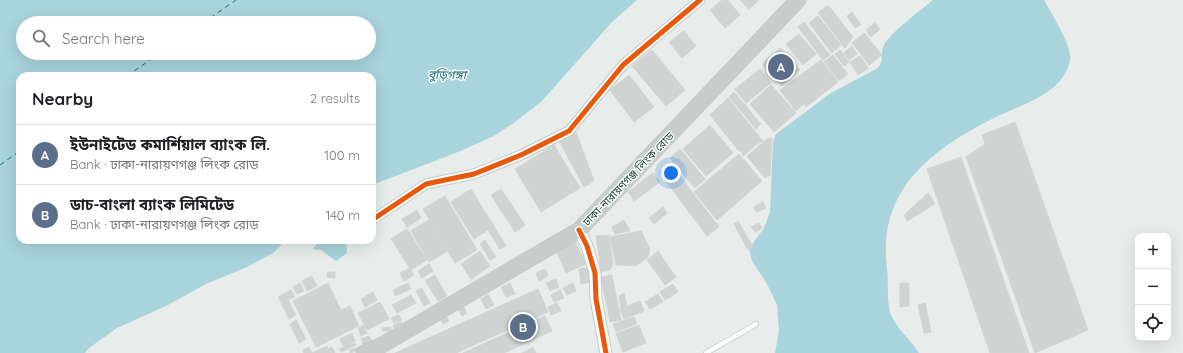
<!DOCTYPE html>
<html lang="en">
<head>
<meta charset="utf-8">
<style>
  body { margin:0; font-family:Quicksand,"Noto Sans Bengali",sans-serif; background:#f2f2f2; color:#202124 }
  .controls { position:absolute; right:12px; bottom:12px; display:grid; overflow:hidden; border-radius:8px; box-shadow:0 4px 16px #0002 }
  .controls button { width:36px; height:36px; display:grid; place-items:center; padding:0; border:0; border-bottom:1px solid #e0e0e0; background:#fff; color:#202124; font:20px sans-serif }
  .you { position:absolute; left:671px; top:173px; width:14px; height:14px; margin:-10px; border:3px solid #fff; border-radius:50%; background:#1a73e8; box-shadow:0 0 0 6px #1a73e833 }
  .badge { display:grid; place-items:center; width:26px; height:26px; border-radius:50%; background:#b45309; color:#fff; font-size:13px; font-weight:700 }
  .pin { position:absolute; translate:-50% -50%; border:2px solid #fff; box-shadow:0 1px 4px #0006 }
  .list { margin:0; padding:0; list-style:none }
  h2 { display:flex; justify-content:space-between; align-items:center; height:52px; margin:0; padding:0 16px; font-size:17px }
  h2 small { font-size:13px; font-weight:400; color:#757577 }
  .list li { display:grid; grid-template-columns:26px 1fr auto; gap:12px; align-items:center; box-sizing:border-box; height:60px; padding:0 16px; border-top:1px solid #e0e0e0 }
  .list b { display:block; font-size:15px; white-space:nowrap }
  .list p { margin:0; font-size:13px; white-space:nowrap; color:#757577 }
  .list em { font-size:13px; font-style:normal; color:#757577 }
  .icon { flex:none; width:22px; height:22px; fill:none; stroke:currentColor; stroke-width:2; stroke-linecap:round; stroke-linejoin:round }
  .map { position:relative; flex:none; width:1183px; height:353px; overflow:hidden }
  .search { position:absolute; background:#fff; box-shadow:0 4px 16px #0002; left:16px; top:16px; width:360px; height:44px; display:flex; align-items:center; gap:10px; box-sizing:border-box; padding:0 14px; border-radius:22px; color:#757577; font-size:15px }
  .panel { position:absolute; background:#fff; box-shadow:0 4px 16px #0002; left:16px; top:72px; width:360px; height:172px; border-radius:12px }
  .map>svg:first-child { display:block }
  .water { fill:#a9d4db; fill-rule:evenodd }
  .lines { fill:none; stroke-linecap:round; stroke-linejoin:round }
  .ferry { stroke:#1c6f80; stroke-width:1; stroke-dasharray:5 4; stroke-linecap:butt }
  .building { fill:#cfd4d2; stroke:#d1d6d4 }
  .service-casing { stroke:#c5cac8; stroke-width:6 }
  .minor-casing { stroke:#c5cac8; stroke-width:11 }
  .tertiary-casing { stroke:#c5cac8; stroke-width:13 }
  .trunk-casing { stroke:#c3ccc9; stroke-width:17 }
  .service { stroke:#fcfcfc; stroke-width:4.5 }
  .minor { stroke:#fcfcfc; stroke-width:9 }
  .tertiary { stroke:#fcfcfc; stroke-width:11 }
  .trunk { stroke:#c6cecc; stroke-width:15 }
  .cycleway-casing { stroke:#f7fbf9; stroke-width:8 }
  .cycleway { stroke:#e8590c; stroke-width:5 }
  .labels { text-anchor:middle; stroke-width:3; stroke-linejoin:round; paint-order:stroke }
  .street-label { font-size:11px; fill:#24423a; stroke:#f7fbf9 }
  .water-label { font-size:12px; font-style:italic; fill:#1c6f80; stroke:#f7fbf9 }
</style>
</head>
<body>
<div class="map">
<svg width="1183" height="353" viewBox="0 0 1183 353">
  <rect width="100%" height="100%" fill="#e8edeb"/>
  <path class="water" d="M0 0H637L612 22 542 101 515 122 494 136 458 152 372 185V76H20V240H286L273 253 247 267 206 284 168 305 117 328 89 348 85 353H0ZM23 23H369V53H23Z
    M933 0H1044C1051 13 1073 47 1070 60 1064 94 1020 105 994 118 930 150 877 191 887 269 889 282 886 305 892 317 898 330 911 340 919 353H775L779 331 777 305 766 282 752 261 749 249 764 228 770 212 773 142 776 134 831 93 878 68C884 61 880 53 884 45 891 32 921 10 933 0Z
    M319 240H346L347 253 336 261 321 250 313 249Z"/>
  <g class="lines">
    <path class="ferry" d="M203 23 236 0
      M127 76 160 53
      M0 165 20 151"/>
  </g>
  <path class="building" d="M722 0H728L740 15 725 28 710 10Z
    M740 0H759L749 9Z
    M828 5 853 37 845 48 818 13Z
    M852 12 861 25 855 28 847 16Z
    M818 16 841 45 832 53 809 23Z
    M804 22 830 55 823 60 798 27Z
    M875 23 880 29 871 37 866 30Z
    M684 31 696 46 682 58 669 42Z
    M864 33 882 55 869 65 852 43Z
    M799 34 816 54 803 65 786 44Z
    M852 46 857 54 849 60 844 53Z
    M780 48 800 70 782 86 762 64Z
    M652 50 685 90 666 106 632 66Z
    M840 50 849 62 844 66 835 54Z
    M833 55 848 74 839 81 824 62Z
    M860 56 868 68 858 75 850 62Z
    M821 60 838 82 806 107 804 104 796 111 780 90Z
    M760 69 771 83 746 103 735 89Z
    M629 75 654 107 634 122 610 90Z
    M771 85 796 113 774 132 750 104Z
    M734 92 761 124 756 129 729 97Z
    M728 98 763 141 757 144 743 156 742 152 738 150 710 115Z
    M1015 122 1088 330 1035 353 966 157 985 144 982 135Z
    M710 125 733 153 706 176 683 149Z
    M576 132 594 181 584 187 559 141Z
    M772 138 770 175 765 178 747 156 767 139Z
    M554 145 580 188 541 212 515 169Z
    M680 149 705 179 695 188 670 158Z
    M739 154 762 181 717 220 694 192Z
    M961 157 1029 353H990L927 169Z
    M670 163 719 227 707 236 659 172Z
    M653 173 660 182 634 201 628 192Z
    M471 189 506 246 500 249 488 230 474 239 451 202Z
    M501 189 525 225 515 232 491 195Z
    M928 193 935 204 907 221 904 215Z
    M445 196 477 250 455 263 423 209Z
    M763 202 766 208 756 212 754 207Z
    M663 207 667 213 654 224 649 218Z
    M417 210 421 218 407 227 402 219Z
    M430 219 448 251 429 262 411 231Z
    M624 220 630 231 615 234 612 227Z
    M738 221 753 247 748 250 734 224Z
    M759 223 762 228 755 232 751 227Z
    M407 229 427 260 411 270 391 239Z
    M641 231 650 249 648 257 636 266 616 265 610 237Z
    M609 235 613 264 610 270 601 272 596 236Z
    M485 240 496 257 490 260 480 244Z
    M575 241 586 264 566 273 556 250Z
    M480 251 490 266 471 279 461 264Z
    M658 251 676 277 665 285 647 260Z
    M429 264 433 271 422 278 418 271Z
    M410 268 414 275 404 281 400 273Z
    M587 268 590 282 581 284 579 269Z
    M545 269 548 276 539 281 536 273Z
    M327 272H335V278L327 277Z
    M435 275 447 296 438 301 425 281Z
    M612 275 621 320 610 322 601 277Z
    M312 276 317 286 307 291 302 281Z
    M556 279 559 287 550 291 546 283Z
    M300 283 304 291 297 294 293 287Z
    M328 283 341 310 350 306 359 326 316 347 293 301Z
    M408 283 411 289 395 296 393 290Z
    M510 283 515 294 506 297 501 287Z
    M573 283 576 291 567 295 563 288Z
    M900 283H909V306L900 307Z
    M673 284 678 292 665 300 660 292Z
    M422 288 430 303 424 306 416 291Z
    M538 289 548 312 456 353H395Z
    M291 290 295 297 288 300 296 315 289 319 278 297Z
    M560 290 564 298 554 302 551 295Z
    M373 292 377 300 365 307 361 299Z
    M624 293 627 305 621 308 619 296Z
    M488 294 494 305 486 309 481 299Z
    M658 294 663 302 650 309 645 302Z
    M411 295 416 303 397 313 392 305Z
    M640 301 644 311 624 319 620 309Z
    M380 302 389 319 367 330 358 313Z
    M557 303 561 311 551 315 548 307Z
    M925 303 931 332 924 333 918 305Z
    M463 306 467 313 462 316 458 309Z
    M445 314 449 321 443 324 439 317Z
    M399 315 402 320 394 323 391 318Z
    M545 316 552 331 504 353H463Z
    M634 317 637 324 616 332 613 324Z
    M296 320 306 339 299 343 290 324Z
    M401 322 403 327 395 331 393 325Z
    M363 325 367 333 361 336 358 328Z
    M639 325 646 343 623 352 616 334Z
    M391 327V330L383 331 382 328Z
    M352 333 355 341 344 347 340 339Z
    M369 336 372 341 363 345 361 339Z
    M355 343 356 345 341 352 339 349Z
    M327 346 328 349 332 347 335 353H312Z
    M309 347 312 353H304L303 350Z
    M359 347V350L350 353 349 350Z
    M533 347 536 353H522Z"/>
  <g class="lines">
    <g class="service-casing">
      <path id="service" d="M706 353 756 324"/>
    </g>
    <g class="minor-casing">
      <path id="minor" d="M372 220 426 184 474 174 521 155 569 131 623 65 700 0"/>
    </g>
    <g class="tertiary-casing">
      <path id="tertiary" d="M579 230 587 246 595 273 596 299 606 353"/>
    </g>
    <g class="trunk-casing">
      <path id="trunk" d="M364 353 382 345 579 230 798 0"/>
    </g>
    <use href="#service" class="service"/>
    <use href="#minor" class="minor"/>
    <use href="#tertiary" class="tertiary"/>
    <use href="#trunk" class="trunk"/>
    <g class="cycleway-casing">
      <path id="cycleway" d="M372 220 426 184 474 174 521 155 569 131 623 65 700 0
        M579 230 587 246 595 273 596 299 606 353"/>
    </g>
    <use href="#cycleway" class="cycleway"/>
  </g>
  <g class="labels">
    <g class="street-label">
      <text transform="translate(628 179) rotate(-46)" y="4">ঢাকা-নারায়ণগঞ্জ লিংক রোড</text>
    </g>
    <g class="water-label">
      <text x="447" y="79">বুড়িগঙ্গা</text>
    </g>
  </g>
</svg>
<div class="controls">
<button>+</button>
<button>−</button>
<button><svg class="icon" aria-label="locate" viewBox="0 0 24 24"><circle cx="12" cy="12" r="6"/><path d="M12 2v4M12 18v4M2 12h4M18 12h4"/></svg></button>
</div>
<div class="you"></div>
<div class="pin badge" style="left:781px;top:67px;background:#5c6f8a">A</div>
<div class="pin badge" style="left:523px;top:327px;background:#5c6f8a">B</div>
<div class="search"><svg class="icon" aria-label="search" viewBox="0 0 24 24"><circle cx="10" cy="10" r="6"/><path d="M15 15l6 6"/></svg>Search here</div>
<section class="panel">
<h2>Nearby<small>2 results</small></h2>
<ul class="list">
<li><span class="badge" style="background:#5c6f8a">A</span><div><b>ইউনাইটেড কমার্শিয়াল ব্যাংক লি.</b><p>Bank · ঢাকা-নারায়ণগঞ্জ লিংক রোড</p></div><em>100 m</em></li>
<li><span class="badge" style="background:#5c6f8a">B</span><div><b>ডাচ-বাংলা ব্যাংক লিমিটেড</b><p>Bank · ঢাকা-নারায়ণগঞ্জ লিংক রোড</p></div><em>140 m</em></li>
</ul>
</section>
</div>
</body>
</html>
